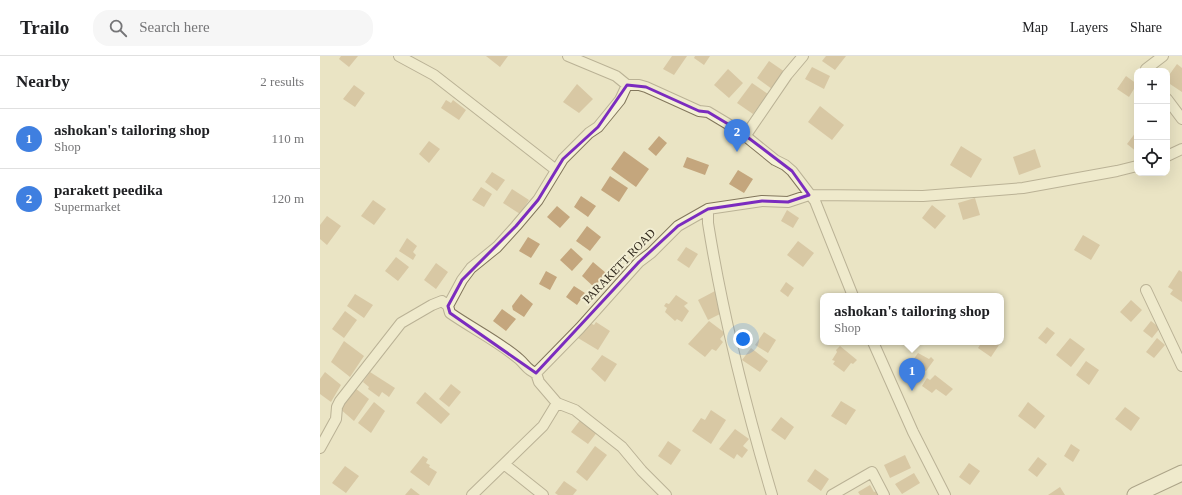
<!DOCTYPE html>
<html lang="en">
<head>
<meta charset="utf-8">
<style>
  body { margin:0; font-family:Georgia,serif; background:#f6f6f6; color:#202124 }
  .controls { position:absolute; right:12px; top:12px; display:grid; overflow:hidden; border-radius:8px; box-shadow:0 4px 16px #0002 }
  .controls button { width:36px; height:36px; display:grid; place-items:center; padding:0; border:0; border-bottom:1px solid #e0e0e0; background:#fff; color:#202124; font:20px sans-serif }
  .you { position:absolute; left:423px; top:283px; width:14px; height:14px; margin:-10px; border:3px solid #fff; border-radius:50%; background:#1a73e8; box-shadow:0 0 0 6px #1a73e833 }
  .badge { display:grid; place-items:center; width:26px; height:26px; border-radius:50%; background:#8c3f32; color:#fff; font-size:13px; font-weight:700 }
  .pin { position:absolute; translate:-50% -33px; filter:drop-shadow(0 1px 2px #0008) }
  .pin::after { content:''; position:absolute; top:21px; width:14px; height:12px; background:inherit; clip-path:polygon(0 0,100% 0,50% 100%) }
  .popup { position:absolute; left:500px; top:237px; width:184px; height:52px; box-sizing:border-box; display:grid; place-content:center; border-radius:8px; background:#fff; filter:drop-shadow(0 1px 3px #0005); font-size:13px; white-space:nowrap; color:#757577 }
  .popup b { font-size:15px; color:#202124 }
  .popup::after { content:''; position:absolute; left:50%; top:100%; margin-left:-8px; border:8px solid transparent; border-top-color:#fff }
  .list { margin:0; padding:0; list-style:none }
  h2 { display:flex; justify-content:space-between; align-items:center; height:52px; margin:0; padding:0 16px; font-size:17px }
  h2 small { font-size:13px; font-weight:400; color:#757577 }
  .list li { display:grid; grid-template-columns:26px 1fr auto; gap:12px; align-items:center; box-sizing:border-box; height:60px; padding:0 16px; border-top:1px solid #e0e0e0 }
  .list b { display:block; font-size:15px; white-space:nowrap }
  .list p { margin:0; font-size:13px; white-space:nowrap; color:#757577 }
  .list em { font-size:13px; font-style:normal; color:#757577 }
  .icon { flex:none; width:22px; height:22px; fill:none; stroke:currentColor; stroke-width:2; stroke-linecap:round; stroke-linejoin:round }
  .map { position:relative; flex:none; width:862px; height:439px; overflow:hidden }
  header { display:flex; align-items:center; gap:24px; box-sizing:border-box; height:56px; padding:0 20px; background:#fff; border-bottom:1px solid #e0e0e0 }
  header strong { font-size:19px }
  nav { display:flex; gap:22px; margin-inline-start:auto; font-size:14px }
  .search { width:280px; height:36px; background:#f6f6f6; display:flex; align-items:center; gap:10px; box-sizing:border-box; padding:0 14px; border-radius:16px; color:#757577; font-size:15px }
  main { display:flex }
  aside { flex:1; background:#fff }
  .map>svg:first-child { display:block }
  .building { fill:#c4a67d }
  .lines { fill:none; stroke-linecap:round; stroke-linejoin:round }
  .minor-casing { stroke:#82765c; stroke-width:12 }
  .secondary-casing { stroke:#64583f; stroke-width:17 }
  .minor { stroke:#f5f1d6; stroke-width:10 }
  .secondary { stroke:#f5f1d6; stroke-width:15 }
  .marked { fill:none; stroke:#7b2cbf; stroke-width:3; stroke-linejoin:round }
  .labels { text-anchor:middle; stroke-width:4; stroke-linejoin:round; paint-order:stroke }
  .street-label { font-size:12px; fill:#342c1f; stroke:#f2eed3 }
</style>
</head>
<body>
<header>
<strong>Trailo</strong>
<div class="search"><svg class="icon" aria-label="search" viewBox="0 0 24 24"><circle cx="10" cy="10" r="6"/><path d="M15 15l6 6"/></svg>Search here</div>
<nav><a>Map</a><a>Layers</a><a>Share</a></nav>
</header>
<main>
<aside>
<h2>Nearby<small>2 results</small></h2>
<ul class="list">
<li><span class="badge" style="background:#3f7fe0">1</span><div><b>ashokan's tailoring shop</b><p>Shop</p></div><em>110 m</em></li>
<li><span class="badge" style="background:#3f7fe0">2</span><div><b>parakett peedika</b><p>Supermarket</p></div><em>120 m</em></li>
</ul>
</aside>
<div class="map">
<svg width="862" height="439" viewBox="0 0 862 439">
  <rect width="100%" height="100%" fill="#eae4c4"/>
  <path class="building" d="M21 0H38L29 11 19 3Z
    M166 0H188L180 11Z
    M352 0H367L354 19 343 13Z
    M375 0H390L384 9 374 2Z
    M506 0H526L515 14 502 5Z
    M449 5 465 16 452 33 437 22Z
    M857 8 862 12V36L847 26V22Z
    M492 11 510 20 504 33 485 23Z
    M408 13 423 27 409 42 394 29Z
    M806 20 817 28 809 41 797 33Z
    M432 27 448 38 433 58 417 47Z
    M257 28 273 43 259 57 243 46Z
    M34 29 45 37 35 51 23 43Z
    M126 44 131 47 133 44 146 54 139 64 121 52Z
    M500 50 524 69 512 84 488 66Z
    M816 76 817 77V96L807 88Z
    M339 80 347 87 336 100 328 93Z
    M109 85 120 93 109 107 99 98Z
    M641 90 662 103 651 122 630 109Z
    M715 93 721 111 699 119 693 101Z
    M304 95 329 113 316 131 291 113Z
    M367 101 389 109 385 119 363 111Z
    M418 114 433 123 424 137 409 128Z
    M172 116 185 124 177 135 165 126Z
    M290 120 308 132 299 146 281 134Z
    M161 131 172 138 164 151 152 144Z
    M192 133 209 144 200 158 183 147Z
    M261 140 276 150 268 161 254 151Z
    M655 142 660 159 643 164 638 147Z
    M53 144 66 153 54 169 41 160Z
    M612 149 626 160 615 173 602 162Z
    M237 150 250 161 240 172 227 161Z
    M467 154 479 162 473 172 461 165Z
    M7 160 21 170 7 189 0 183V169Z
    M267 170 281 181 270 195 256 185Z
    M763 179 780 189 771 204 754 194Z
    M208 181 220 188 211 202 199 195Z
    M87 182 97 190 93 196 96 199 93 204 79 195Z
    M478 185 494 197 483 211 467 199Z
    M366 191 378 198 369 212 357 204Z
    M251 192 263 203 252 215 240 204Z
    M76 201 89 211 78 225 65 215Z
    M273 206 286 217 274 231 262 220Z
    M116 207 128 216 116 233 104 224Z
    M859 214 862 216V246L850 238 853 234 848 231Z
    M226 215 237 221 230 234 219 228Z
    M466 226 474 232 468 241 460 235Z
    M254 230 265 237 257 249 246 241Z
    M395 235 402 248V257L388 264 378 244Z
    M35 238 53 249 44 262 27 250Z
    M201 238 213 248 204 261 193 254 192 250Z
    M356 239 368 247 364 250 369 255 362 266 357 263 355 265 345 256 347 252 344 250 346 247 349 248Z
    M811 244 822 254 811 266 800 256Z
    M182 253 196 263 186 275 173 265Z
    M25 255 37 264 24 282 12 273Z
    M389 265 405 277 400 283 403 286 396 295 392 293 385 301 368 288Z
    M831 265 840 272 832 282 823 275Z
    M276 266 290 275 278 294 258 282 270 267 274 269Z
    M727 271 735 277 726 288 718 282Z
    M444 276 456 284 448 297 435 289Z
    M750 282 765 293 751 311 736 299Z
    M837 282 845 289 834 302 826 296Z
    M24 285 44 300 30 321 11 306Z
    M662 286H681L671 301 658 292Z
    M520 290 537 304 533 308 531 307 524 316 513 308 515 305 512 304 517 296 516 294Z
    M431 292 448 305 440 316 422 304Z
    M598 297 609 303 611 301 614 304 606 315 602 313 595 320 582 310 586 305 591 307Z
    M282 299 297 308 285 326 271 313Z
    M766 305 779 314 769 329 756 319Z
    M5 316 21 329 11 346 0 338V323Z
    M50 316 75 332 69 341 62 336 59 341 48 333 49 331 43 326Z
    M615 319 633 333 626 340 616 333 612 337 602 330 607 322 610 324Z
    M131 328 141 336 129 351 119 343Z
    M35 332 49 343 34 365 19 352Z
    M105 336 130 358 121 368 96 347Z
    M521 345 536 354 526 369 511 360Z
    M54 346 65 355 51 377 38 367Z
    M708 346 725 360 715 373 698 360Z
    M805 351 820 362 811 375 795 363Z
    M391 354 406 364 391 388 372 375 381 362 385 364Z
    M461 361 474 371 465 384 451 374Z
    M261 363 278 375 268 388 251 376Z
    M415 373 429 383 423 390 428 394 422 402 417 398 414 403 399 393Z
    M348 385 361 394 351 409 338 400Z
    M751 388 760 394 753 406 744 400Z
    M275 390 287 399 267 425 256 416Z
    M585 399 591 412 570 422 564 409Z
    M103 400 108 403 106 407 110 409 109 411 117 416 109 430 90 416Z
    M718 401 727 408 717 421 708 414Z
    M649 407 660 415 650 429 639 421Z
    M25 410 39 420 26 437 12 427Z
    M495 413 509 423 501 435 487 425Z
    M594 417 600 427 582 438 575 428Z
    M244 425 257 434 253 439H238L235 437Z
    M550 429 554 436 557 435 560 439H540L538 436Z
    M740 431 745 439H728Z
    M91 432 100 439H85Z"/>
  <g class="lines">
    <g class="minor-casing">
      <path id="minor" d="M79 0 114 19 236 114
        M248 0 296 20 307 29H319L326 31 379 55 388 56 418 74 455 104 465 109 472 115 495 145 533 240
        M827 15 826 13 843 0
        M307 29 300 44 278 71 269 77 243 103 218 144 196 170 177 191 151 212 142 224 128 250 130 257C153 273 178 285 199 303 205 308 208 315 216 317L219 326 237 347 255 354 302 391 322 415 346 439
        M847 43 862 63
        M426 79 467 19 483 0
        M847 100 862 93
        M388 153V167C403 261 425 348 452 439
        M826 234 862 310
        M553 286 593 376 625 439
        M216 317 260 272 319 206 331 197 358 170 388 153 442 145 468 146 489 139 603 140 703 132 797 115 817 110
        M0 392 16 363 17 351 20 345 81 267 112 249 122 245 128 250
        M152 439 184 408
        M223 439 184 408 223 370 237 347
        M512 439 552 416 564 439"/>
    </g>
    <g class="secondary-casing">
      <path id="secondary" d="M815 439 862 417"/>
    </g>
    <use href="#minor" class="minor"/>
    <use href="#secondary" class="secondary"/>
  </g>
  <path d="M0 0H862V439H0ZM307 29 326 31 379 55 388 56 418 74 472 115 489 139 468 146 442 145 388 153 358 170 319 206 216 317 130 257 128 250 142 224 196 170 218 144 243 103 278 71Z" fill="#eae4c4" fill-opacity=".55" fill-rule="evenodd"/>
  <path class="marked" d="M307 29 326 31 379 55 388 56 418 74 472 115 489 139 468 146 442 145 388 153 358 170 319 206 216 317 130 257 128 250 142 224 196 170 218 144 243 103 278 71Z"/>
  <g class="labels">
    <g class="street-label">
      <text transform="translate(299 210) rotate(-46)" y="4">PARAKETT ROAD</text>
    </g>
  </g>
</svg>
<div class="controls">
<button>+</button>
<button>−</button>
<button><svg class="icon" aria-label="locate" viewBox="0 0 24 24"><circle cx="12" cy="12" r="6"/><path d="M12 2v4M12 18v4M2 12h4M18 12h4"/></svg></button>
</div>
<div class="you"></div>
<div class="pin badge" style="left:592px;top:335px;background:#3f7fe0">1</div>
<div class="popup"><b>ashokan's tailoring shop</b>Shop</div>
<div class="pin badge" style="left:417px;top:96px;background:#3f7fe0">2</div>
</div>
</main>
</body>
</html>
